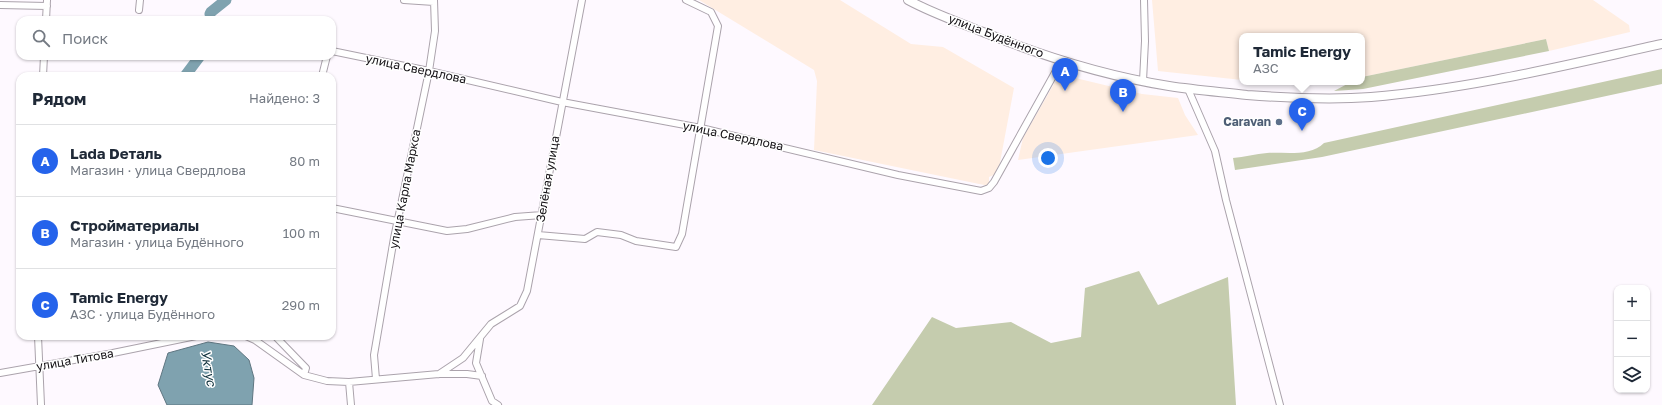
<!DOCTYPE html>
<html lang="ru">
<head>
<meta charset="utf-8">
<style>
  body { margin:0; font-family:"Golos Text",sans-serif; background:#f2f2f3; color:#1f2937 }
  .controls { position:absolute; right:12px; bottom:12px; display:grid; overflow:hidden; border-radius:8px; box-shadow:0 1px 3px #0004 }
  .controls button { width:36px; height:36px; display:grid; place-items:center; padding:0; border:0; border-bottom:1px solid #e0e1e3; background:#fff; color:#1f2937; font:20px sans-serif }
  .you { position:absolute; left:1048px; top:158px; width:14px; height:14px; margin:-10px; border:3px solid #fff; border-radius:50%; background:#1a73e8; box-shadow:0 0 0 6px #1a73e833 }
  .badge { display:grid; place-items:center; width:26px; height:26px; border-radius:50%; background:#2563eb; color:#fff; font-size:13px; font-weight:700 }
  .pin { position:absolute; translate:-50% -33px; filter:drop-shadow(0 1px 2px #0008) }
  .pin::after { content:''; position:absolute; top:21px; width:14px; height:12px; background:inherit; clip-path:polygon(0 0,100% 0,50% 100%) }
  .popup { position:absolute; left:1239px; top:33px; width:126px; height:52px; box-sizing:border-box; display:grid; place-content:center; border-radius:8px; background:#fff; filter:drop-shadow(0 1px 3px #0005); font-size:13px; white-space:nowrap; color:#747a83 }
  .popup b { font-size:15px; color:#1f2937 }
  .popup::after { content:''; position:absolute; left:50%; top:100%; margin-left:-8px; border:8px solid transparent; border-top-color:#fff }
  .list { margin:0; padding:0; list-style:none }
  h2 { display:flex; justify-content:space-between; align-items:center; height:52px; margin:0; padding:0 16px; font-size:17px }
  h2 small { font-size:13px; font-weight:400; color:#747a83 }
  .list li { display:grid; grid-template-columns:26px 1fr auto; gap:12px; align-items:center; box-sizing:border-box; height:72px; padding:0 16px; border-top:1px solid #e0e1e3 }
  .list b { display:block; font-size:15px; white-space:nowrap }
  .list p { margin:0; font-size:13px; white-space:nowrap; color:#747a83 }
  .list em { font-size:13px; font-style:normal; color:#747a83 }
  .icon { flex:none; width:22px; height:22px; fill:none; stroke:currentColor; stroke-width:2; stroke-linecap:round; stroke-linejoin:round }
  .map { position:relative; flex:none; width:1662px; height:405px; overflow:hidden }
  .search { position:absolute; background:#fff; box-shadow:0 1px 3px #0004; left:16px; top:16px; width:320px; height:44px; display:flex; align-items:center; gap:10px; box-sizing:border-box; padding:0 14px; border-radius:12px; color:#747a83; font-size:15px }
  .panel { position:absolute; background:#fff; box-shadow:0 1px 3px #0004; left:16px; top:72px; width:320px; height:268px; border-radius:12px }
  .map>svg:first-child { display:block }
  .commercial { fill:#ffeee2 }
  .forest { fill:#c5ccae }
  .water { fill:#7fa2af; stroke:#5f7681 }
  .lines { fill:none; stroke-linecap:round; stroke-linejoin:round }
  .river { stroke:#7fa2af; stroke-width:11 }
  .minor-casing { stroke:#aba3ac; stroke-width:8 }
  .major-casing { stroke:#aba3ac; stroke-width:10 }
  .minor { stroke:#fff; stroke-width:6 }
  .major { stroke:#fff; stroke-width:8 }
  .service-dot { fill:#5c6f8a; stroke:#fff; stroke-width:1.5 }
  .labels { text-anchor:middle; stroke-width:3; stroke-linejoin:round; paint-order:stroke }
  .street-label { font-size:12px; fill:#141115; stroke:#fff }
  .service-label { font-size:12px; font-weight:bold; fill:#4e5e75; stroke:#fff; text-anchor:end }
  .water-label { font-size:13px; font-style:italic; fill:#10323d; stroke:#fff }
</style>
</head>
<body>
<div class="map">
<svg width="1662" height="405" viewBox="0 0 1662 405">
  <rect width="100%" height="100%" fill="#fef9ff"/>
  <path class="commercial" d="M699 0H840L911 44 943 47 1014 88 998 173 989 177V186L814 150 817 81 814 70Z
    M1152 0H1593L1629 25 1630 32 1549 51 1546 39 1362 77V36H1242V80L1158 71Z
    M1067 76 1142 94 1178 98 1185 115 1198 135 1018 160 1023 138 1055 82Z
    M1276 82H1347L1340 85Z"/>
  <path class="forest" d="M1546 39 1549 51 1363 89 1334 91 1351 82H1362V77Z
    M1662 69V84L1322 157 1235 170 1233 158C1244 157 1256 154 1267 153 1286 152 1310 157 1324 143Z
    M1139 271 1158 305 1228 277 1236 405H872L932 317 956 328 1011 322 1051 343 1081 337 1085 288Z"/>
  <path class="water" d="M208 342 234 346 249 360 254 378 252 405H167L158 385 168 353Z"/>
  <g class="lines">
    <path class="river" d="M210 14 211 12 226 0
      M185 76 200 56"/>
    <g class="minor-casing">
      <path id="minor" d="M404 0 434 2
        M0 5 47 6
        M139 10 140 0
        M46 20 47 0
        M332 51 429 71 562 102 701 128 898 175 981 191 989 188 994 182 1062 60
        M43 76 44 56
        M322 76 327 56
        M1143 81 1145 41 1144 0
        M1188 89 1215 151 1226 200 1280 405
        M332 208 447 231 467 229 515 217 542 215
        M538 235 585 239 597 232 621 235 636 241 676 247 682 234 718 26 711 12 686 0
        M38 336 41 405
        M246 336 255 340 304 375 327 381 349 382 439 374H467L482 376
        M275 336 306 368 304 375
        M480 339 476 363 492 401 498 405
        M0 373 108 354 196 336
        M439 374 463 358 491 324 520 306 527 291 582 0
        M376 379 374 355 394 238 429 71 435 31 434 0
        M349 382 351 405"/>
    </g>
    <g class="major-casing">
      <path id="major" d="M908 0C932 13 958 22 983 32 1042 56 1106 76 1169 86 1195 90 1221 92 1247 95 1288 98 1330 100 1371 97 1470 89 1566 65 1662 44"/>
    </g>
    <use href="#minor" class="minor"/>
    <use href="#major" class="major"/>
  </g>
  <circle class="service-dot" cx="1279" cy="122" r="4"/>
  <g class="labels">
    <g class="street-label">
      <text transform="translate(996 36) rotate(21)" y="4">улица Будённого</text>
      <text transform="translate(416 69) rotate(12)" y="4">улица Свердлова</text>
      <text transform="translate(733 136) rotate(12)" y="4">улица Свердлова</text>
      <text transform="translate(548 179) rotate(-80)" y="4">Зелёная улица</text>
      <text transform="translate(405 189) rotate(-79)" y="4">улица Карла Маркса</text>
      <text transform="translate(75 360) rotate(-10)" y="4">улица Титова</text>
    </g>
    <g class="service-label">
      <text x="1271" y="126">Caravan</text>
    </g>
    <g class="water-label">
      <text transform="translate(209 368) rotate(80)" y="5">Уктус</text>
    </g>
  </g>
</svg>
<div class="controls">
<button>+</button>
<button>−</button>
<button><svg class="icon" aria-label="layers" viewBox="0 0 24 24"><path d="M12 4l9 5-9 5-9-5zM3 14l9 5 9-5"/></svg></button>
</div>
<div class="you"></div>
<div class="pin badge" style="left:1065px;top:91px">A</div>
<div class="pin badge" style="left:1123px;top:112px">B</div>
<div class="pin badge" style="left:1302px;top:131px">C</div>
<div class="popup"><b>Tamic Еnergy</b>АЗС</div>
<div class="search"><svg class="icon" aria-label="search" viewBox="0 0 24 24"><circle cx="10" cy="10" r="6"/><path d="M15 15l6 6"/></svg>Поиск</div>
<section class="panel">
<h2>Рядом<small>Найдено: 3</small></h2>
<ul class="list">
<li><span class="badge">A</span><div><b>Lada Dеталь</b><p>Магазин · улица Свердлова</p></div><em>80 m</em></li>
<li><span class="badge">B</span><div><b>Стройматериалы</b><p>Магазин · улица Будённого</p></div><em>100 m</em></li>
<li><span class="badge">C</span><div><b>Tamic Еnergy</b><p>АЗС · улица Будённого</p></div><em>290 m</em></li>
</ul>
</section>
</div>
</body>
</html>
